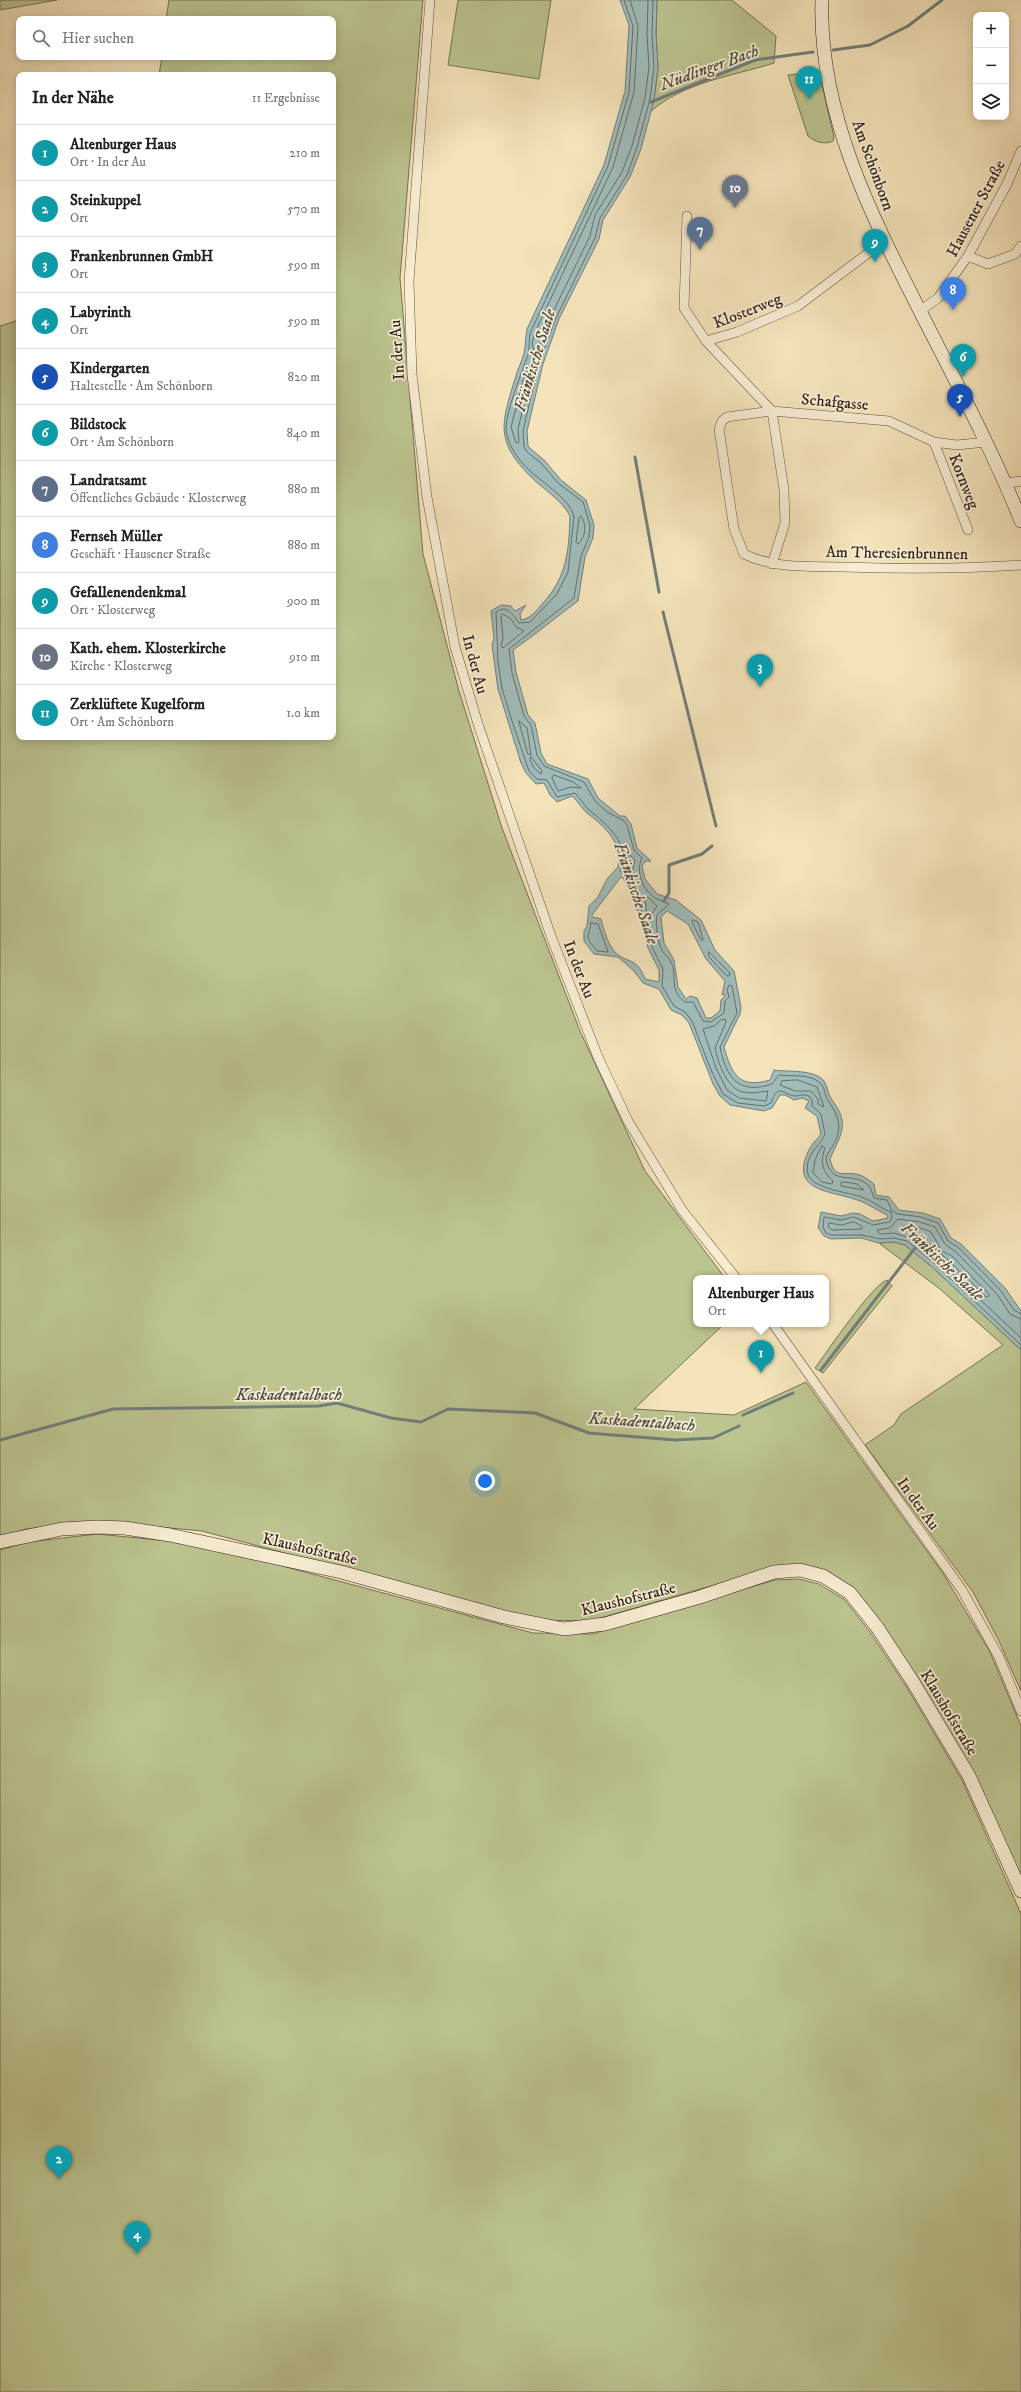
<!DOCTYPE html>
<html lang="de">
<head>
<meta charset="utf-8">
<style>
  body { margin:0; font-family:"IM FELL DW Pica",serif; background:#f6f6f6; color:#222 }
  .controls { position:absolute; right:12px; top:12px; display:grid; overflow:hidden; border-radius:8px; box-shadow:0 2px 10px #0003 }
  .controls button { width:36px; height:36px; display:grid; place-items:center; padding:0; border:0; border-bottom:1px solid #e0e0e0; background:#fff; color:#222; font:20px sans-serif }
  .you { position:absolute; left:485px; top:1481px; width:14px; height:14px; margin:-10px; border:3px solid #fff; border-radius:50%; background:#1a73e8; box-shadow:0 0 0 6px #1a73e833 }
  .badge { display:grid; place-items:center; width:26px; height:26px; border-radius:50%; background:#8f2418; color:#fff; font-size:13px; font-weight:700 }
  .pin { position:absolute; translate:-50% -33px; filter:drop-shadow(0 1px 2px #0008) }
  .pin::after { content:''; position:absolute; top:21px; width:14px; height:12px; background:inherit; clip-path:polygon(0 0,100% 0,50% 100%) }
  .popup { position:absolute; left:693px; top:1275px; width:136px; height:52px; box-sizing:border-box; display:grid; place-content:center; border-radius:8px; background:#fff; filter:drop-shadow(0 1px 3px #0005); font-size:13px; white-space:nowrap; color:#767676 }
  .popup b { font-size:15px; color:#222 }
  .popup::after { content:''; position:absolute; left:50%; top:100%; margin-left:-8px; border:8px solid transparent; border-top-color:#fff }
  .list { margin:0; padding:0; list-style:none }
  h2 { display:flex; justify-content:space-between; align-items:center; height:52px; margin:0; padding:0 16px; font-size:17px }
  h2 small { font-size:13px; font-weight:400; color:#767676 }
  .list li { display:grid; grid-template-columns:26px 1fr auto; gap:12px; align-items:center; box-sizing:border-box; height:56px; padding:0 16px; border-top:1px solid #e0e0e0 }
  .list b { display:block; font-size:15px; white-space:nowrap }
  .list p { margin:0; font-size:13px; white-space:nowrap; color:#767676 }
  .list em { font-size:13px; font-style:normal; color:#767676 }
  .icon { flex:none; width:22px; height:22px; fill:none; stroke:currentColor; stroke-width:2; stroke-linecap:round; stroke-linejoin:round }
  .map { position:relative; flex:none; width:1021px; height:2392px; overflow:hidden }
  .search { position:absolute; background:#fff; box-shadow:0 2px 10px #0003; left:16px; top:16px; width:320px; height:44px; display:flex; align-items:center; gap:10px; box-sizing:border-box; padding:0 14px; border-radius:8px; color:#767676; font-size:15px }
  .panel { position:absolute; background:#fff; box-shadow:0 2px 10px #0003; left:16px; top:72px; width:320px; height:668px; border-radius:8px }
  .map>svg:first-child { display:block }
  .green { fill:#bcc490; stroke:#757256 }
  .water { fill:#a0bcba; stroke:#727e7a; fill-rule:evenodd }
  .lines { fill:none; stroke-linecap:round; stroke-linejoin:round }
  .shore { stroke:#676e6a; stroke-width:1 }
  .stream { stroke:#727e7a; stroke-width:3 }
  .street-casing { stroke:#605243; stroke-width:10 }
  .secondary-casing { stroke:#2e211b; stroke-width:14 }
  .street { stroke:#f8edd3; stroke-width:9 }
  .secondary { stroke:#f8edd3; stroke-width:13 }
  .labels { text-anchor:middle; stroke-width:3.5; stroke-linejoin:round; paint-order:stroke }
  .street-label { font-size:16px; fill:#2e211b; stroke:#f8edd3 }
  .water-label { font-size:17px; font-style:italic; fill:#50504b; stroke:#f8edd3 }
</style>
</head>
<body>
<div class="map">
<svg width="1021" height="2392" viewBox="0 0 1021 2392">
  <rect width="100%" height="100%" fill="#f5e4bb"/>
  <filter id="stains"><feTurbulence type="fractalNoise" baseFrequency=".005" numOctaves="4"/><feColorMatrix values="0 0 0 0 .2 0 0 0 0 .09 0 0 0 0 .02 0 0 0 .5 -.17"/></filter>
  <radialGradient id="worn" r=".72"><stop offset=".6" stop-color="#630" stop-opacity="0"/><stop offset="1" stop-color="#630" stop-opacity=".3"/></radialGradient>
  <path class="green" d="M6 0H57L0 10V1Z
    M169 0H423L400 278 423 554 459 691 502 828 580 1031 645 1171 725 1278H696V1324H724L634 1409 734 1415 806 1382 944 1575 990 1652 1021 1726V1877L1000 1834 853 1590 773 1568 590 1621 535 1620 202 1531 97 1521 26 1529 0 1537V326L19 320V737H333V75H159L162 57H333V19H166Z
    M458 0H551L539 79 448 65Z
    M657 0H732L776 36 774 63C733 76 684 82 650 112L654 100 658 67 656 34Z
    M819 72 834 137 833 141C826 145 814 142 808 136L788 75Z
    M894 1242 905 1245 931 1266 1021 1350V1691L999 1641 973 1592 865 1445 894 1425 901 1414 1003 1345 940 1289 879 1243Z
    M887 1280 892 1286 823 1373 815 1368C827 1352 872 1285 887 1280Z
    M97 1534 200 1544 533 1633 592 1634 775 1580 799 1579 819 1584 845 1600 870 1632 906 1686 962 1780 1021 1914V2392H0V1550L28 1542Z"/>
  <path class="water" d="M620 0H657L656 34 658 67 654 100 641 149 630 177 603 220 599 239 559 319 543 364 527 431 528 446 531 449 544 460 561 480 586 500 594 525 593 538 585 557 578 601C556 617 535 635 513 650L516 672 528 715 535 723 541 753 547 764 588 779 598 798 620 816H625L631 824 637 848 651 861H646L642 866 645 879 657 894 676 900 701 920 715 950 734 971 741 1007 740 1014 724 1047C732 1075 739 1089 770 1080L774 1070C787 1072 815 1069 824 1081 828 1087 828 1095 832 1100 851 1125 840 1135 830 1159 835 1181 845 1170 860 1175 865 1177 870 1181 874 1184L876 1195 889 1197 899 1210 923 1213 940 1219 951 1238 961 1244 1005 1288 1021 1311V1350L931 1266 905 1245 894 1242 879 1243 861 1238 831 1239 824 1236 818 1228 821 1212 841 1216 853 1213 860 1214 873 1221 888 1218 887 1215C876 1210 866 1202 854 1199 826 1190 788 1190 810 1148 813 1142 818 1139 821 1134L817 1116 805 1108 809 1101 802 1098 794 1100 785 1095H780L772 1108 764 1111 730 1105 720 1096 713 1084 689 1023 682 1015 671 1010 659 989 643 983 633 970 618 957 594 954 584 941V931L587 926 589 906 598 897 607 879 618 867C623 842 604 826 587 813 581 808 578 801 572 796L557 802 550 795 544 783 536 784 526 773 521 763 498 689 492 645 494 638 491 611 501 605 511 606 515 611 526 605 520 614 521 620C532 618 536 611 543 603 567 577 569 550 570 516 561 499 544 490 531 477 495 441 501 424 515 379 517 370 522 362 524 353 526 345 525 338 527 329L604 165 625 91 629 25ZM621 877 624 879 630 892 635 897 638 916 643 925 648 948 659 970V982L645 979C636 955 627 965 614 951 607 942 604 930 601 919L592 917V915ZM667 911 688 924 706 959 725 981 722 995 724 994 725 996 721 1000 720 1011 711 1018H706L697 998 690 996 686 999 678 987 674 960 664 943 661 917Z"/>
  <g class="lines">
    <path class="shore" d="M624 0 633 26 629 92 608 166 531 331C528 339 530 349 528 355 522 372 506 411 506 428 507 447 522 465 536 476 549 487 569 500 574 516L568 572 557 594 530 622 519 623C513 615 507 604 496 612L498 662 502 688 511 718 529 771 537 779 547 780 557 797 575 793C580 798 584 805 589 810 608 825 631 844 620 871L627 876 632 889 639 895 642 915 647 924 652 947 663 969 662 986 674 1006 685 1012 692 1021 711 1070 723 1094 738 1103 764 1106 771 1103C778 1081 784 1096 796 1096 801 1095 804 1094 809 1096L812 1100V1106L821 1114 825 1134C822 1144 807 1152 807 1169 807 1190 848 1191 864 1198 873 1201 881 1209 891 1212L892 1218 890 1222 873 1225 854 1217 841 1220 824 1217 823 1227 826 1233 831 1235H862L880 1239 894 1238 907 1241 934 1263 1021 1345
      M630 0 638 26 634 92 613 167 535 332 532 343 535 355 537 354 551 316 590 236 595 215 622 172 632 146 645 98 649 67 647 35 648 0
      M653 0 652 35 654 67 650 99 637 147 627 175 600 218 595 238 556 318 539 363 523 431 524 447 527 452 541 463 558 483 583 502 585 508 590 525 589 537 581 556 574 598 509 649 512 673 524 716 531 725 537 755 544 766 584 782 595 801 607 812 623 820 627 825 634 850 642 858C635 872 643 891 657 899 661 901 665 902 669 904L657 915C655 924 658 945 663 952 666 955 669 958 671 962 678 976 668 990 685 1002H693L703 1021 711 1022 724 1013 725 1001 729 997 727 990 729 985 732 986 737 1013 720 1047C726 1078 739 1095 772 1084L779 1075C792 1077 809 1073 820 1083 826 1088 824 1096 829 1102 835 1111 841 1122 838 1133 837 1142 829 1150 826 1158 830 1188 854 1170 869 1186 872 1189 872 1194 874 1198L887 1200 892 1211 898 1214 921 1217 938 1223 948 1241 959 1248 1001 1291 1014 1310 1021 1314
      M533 360 534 362 518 429 519 442 516 443 511 427 523 381Z
      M581 516C587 524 586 537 578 544L576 542 579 518Z
      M503 614 511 619 516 627 524 631 503 648 501 646 503 638 501 616Z
      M519 721 527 728 531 755 528 754Z
      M531 757 542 771 541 774 534 768 530 760Z
      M554 775 573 782 581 788 571 787 558 791 552 778Z
      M629 854 635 860 632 873 627 869Z
      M648 897 657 906 650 917 647 914 645 899Z
      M693 920 698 922 703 940H701L692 922Z
      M591 923 598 924 608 952 597 951C584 935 588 940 591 923Z
      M709 952 730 973 729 976H727L709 957Z
      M721 1020 725 1019 726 1022 715 1048C718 1062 726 1088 743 1092 752 1094 760 1092 768 1091L766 1101 739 1098 727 1090 716 1068 703 1029 714 1026Z
      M798 1080 817 1087 824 1107 818 1104V1099L811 1091H795L780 1085 782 1081Z
      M822 1146 825 1148C820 1162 822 1171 833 1181L832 1184 822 1182 813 1173 815 1160Z
      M845 1182 857 1184 864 1190 841 1186V1183Z
      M854 1222 862 1226V1229L832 1230 828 1226 829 1223 841 1225Z
      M904 1226 918 1227 931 1232 942 1251 952 1256 989 1294V1296L986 1297C968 1280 926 1235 905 1229Z
      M1021 1319 1010 1314 997 1294 956 1252 945 1244 935 1227 920 1222 898 1219 890 1228 877 1230 880 1234 894 1233 910 1238 937 1259 1021 1338"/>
    <path class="stream" d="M833 50 870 45 908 26 942 0
      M651 102 755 60 813 52
      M635 457 659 592
      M663 612 716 826
      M664 901 669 893V865L702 854 712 846
      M821 1370 915 1248
      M743 1415 793 1393
      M0 1440 113 1409 319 1406 337 1403 391 1418 421 1422 448 1409 535 1413 589 1433 675 1440 713 1438 739 1426"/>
    <g class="street-casing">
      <path id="street" d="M430 0 409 281 412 375 427 497 455 647 478 724 551 936 598 1057 628 1121 682 1210 736 1278
        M687 216 684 308 706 341 737 332 798 306 875 248 886 245
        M968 256 988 264 1015 254 1021 246
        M920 311 938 298 968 256 1007 184 1021 151
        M706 341 772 411 889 421 934 442 957 445 986 442
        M934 442 968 530
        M1006 483 1021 481
        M772 564 785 523 784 490 772 411 727 417 722 421 719 429 734 529 744 554C774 569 810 566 843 567 903 569 962 569 1021 565
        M773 1324 962 1590 999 1657 1021 1711"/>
    </g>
    <g class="secondary-casing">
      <path id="secondary" d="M822 0C818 111 871 215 920 311 955 380 992 449 1021 521
        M0 1542 62 1529 97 1527 125 1528 170 1535 341 1572 504 1617 564 1629 605 1624 700 1597 774 1572 800 1570 823 1576 850 1593 877 1627 913 1682 969 1776 1021 1891"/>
    </g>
    <use href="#street" class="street"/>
    <use href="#secondary" class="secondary"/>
  </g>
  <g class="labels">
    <g class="street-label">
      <text transform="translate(874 165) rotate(70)" y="6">Am Schönborn</text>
      <text transform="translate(975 208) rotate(-62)" y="6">Hausener Straße</text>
      <text transform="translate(747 310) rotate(-21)" y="6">Klosterweg</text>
      <text transform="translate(396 350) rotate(-94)" y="6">In der Au</text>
      <text transform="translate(835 401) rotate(5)" y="6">Schafgasse</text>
      <text transform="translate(965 481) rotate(69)" y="6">Kornweg</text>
      <text transform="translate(897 552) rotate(1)" y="6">Am Theresienbrunnen</text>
      <text transform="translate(476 664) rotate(75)" y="6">In der Au</text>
      <text transform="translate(580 969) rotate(69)" y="6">In der Au</text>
      <text transform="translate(919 1503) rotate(54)" y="6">In der Au</text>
      <text transform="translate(310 1548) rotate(13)" y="6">Klaushofstraße</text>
      <text transform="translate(628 1598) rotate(-14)" y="6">Klaushofstraße</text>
      <text transform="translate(950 1712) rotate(59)" y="6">Klaushofstraße</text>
    </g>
    <g class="water-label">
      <text transform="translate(709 67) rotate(-20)" y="6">Nüdlinger Bach</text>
      <text transform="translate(534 360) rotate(-73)" y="6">Fränkische Saale</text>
      <text transform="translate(637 893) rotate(71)" y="6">Fränkische Saale</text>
      <text transform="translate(943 1261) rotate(43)" y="6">Fränkische Saale</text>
      <text x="289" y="1400">Kaskadentalbach</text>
      <text transform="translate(642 1421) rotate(4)" y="6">Kaskadentalbach</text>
    </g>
  </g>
  <rect width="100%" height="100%" filter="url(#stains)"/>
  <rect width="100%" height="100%" fill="url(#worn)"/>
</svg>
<div class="controls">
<button>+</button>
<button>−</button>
<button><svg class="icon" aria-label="layers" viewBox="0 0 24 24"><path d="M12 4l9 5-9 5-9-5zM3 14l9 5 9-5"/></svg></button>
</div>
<div class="you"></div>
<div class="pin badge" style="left:761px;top:1373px;background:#0f9aa8">1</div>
<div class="popup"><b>Altenburger Haus</b>Ort</div>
<div class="pin badge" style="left:59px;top:2179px;background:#0f9aa8">2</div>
<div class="pin badge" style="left:760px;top:687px;background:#0f9aa8">3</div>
<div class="pin badge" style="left:137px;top:2254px;background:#0f9aa8">4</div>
<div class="pin badge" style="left:960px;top:417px;background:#1a4fb4">5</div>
<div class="pin badge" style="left:963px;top:377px;background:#0f9aa8">6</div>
<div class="pin badge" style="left:700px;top:250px;background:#5c6f8a">7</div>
<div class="pin badge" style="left:953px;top:310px;background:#3f7fe0">8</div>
<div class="pin badge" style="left:875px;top:262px;background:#0f9aa8">9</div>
<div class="pin badge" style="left:735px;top:208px;background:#6b7280">10</div>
<div class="pin badge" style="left:809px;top:99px;background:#0f9aa8">11</div>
<div class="search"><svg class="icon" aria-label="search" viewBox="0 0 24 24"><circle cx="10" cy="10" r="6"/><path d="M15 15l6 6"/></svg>Hier suchen</div>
<section class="panel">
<h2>In der Nähe<small>11 Ergebnisse</small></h2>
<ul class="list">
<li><span class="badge" style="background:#0f9aa8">1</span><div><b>Altenburger Haus</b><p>Ort · In der Au</p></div><em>210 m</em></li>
<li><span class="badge" style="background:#0f9aa8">2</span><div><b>Steinkuppel</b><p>Ort</p></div><em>570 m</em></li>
<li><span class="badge" style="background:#0f9aa8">3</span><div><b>Frankenbrunnen GmbH</b><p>Ort</p></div><em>590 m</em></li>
<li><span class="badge" style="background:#0f9aa8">4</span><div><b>Labyrinth</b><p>Ort</p></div><em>590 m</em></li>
<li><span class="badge" style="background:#1a4fb4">5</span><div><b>Kindergarten</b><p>Haltestelle · Am Schönborn</p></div><em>820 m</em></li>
<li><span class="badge" style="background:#0f9aa8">6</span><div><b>Bildstock</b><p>Ort · Am Schönborn</p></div><em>840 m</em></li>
<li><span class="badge" style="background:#5c6f8a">7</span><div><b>Landratsamt</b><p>Öffentliches Gebäude · Klosterweg</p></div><em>880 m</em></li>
<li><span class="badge" style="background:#3f7fe0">8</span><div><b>Fernseh Müller</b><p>Geschäft · Hausener Straße</p></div><em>880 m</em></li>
<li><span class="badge" style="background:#0f9aa8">9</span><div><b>Gefallenendenkmal</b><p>Ort · Klosterweg</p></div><em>900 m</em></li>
<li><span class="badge" style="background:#6b7280">10</span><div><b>Kath. ehem. Klosterkirche</b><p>Kirche · Klosterweg</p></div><em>910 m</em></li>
<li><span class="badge" style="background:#0f9aa8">11</span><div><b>Zerklüftete Kugelform</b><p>Ort · Am Schönborn</p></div><em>1.0 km</em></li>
</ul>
</section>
</div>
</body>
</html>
